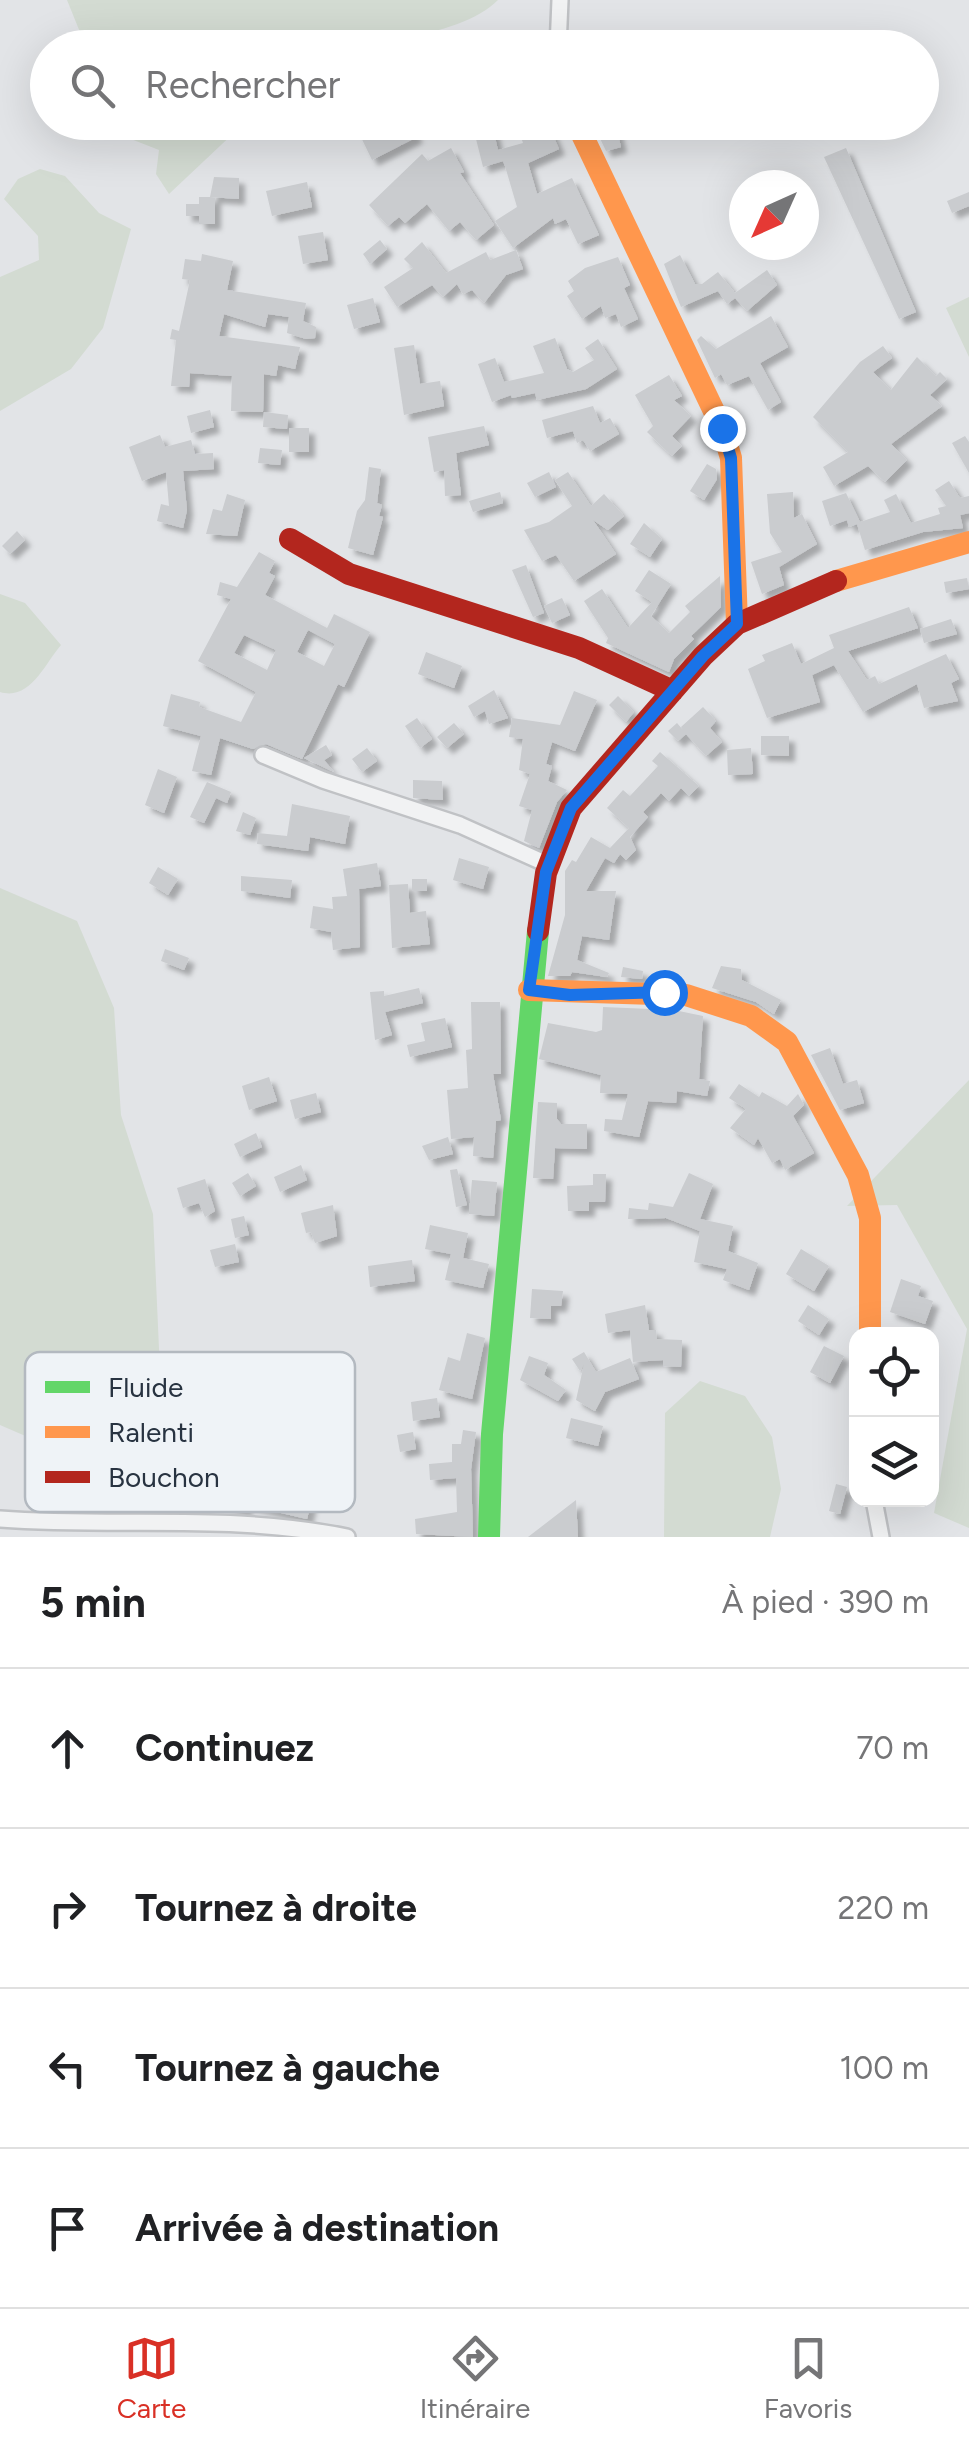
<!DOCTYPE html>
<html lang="fr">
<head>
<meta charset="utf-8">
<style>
  body { margin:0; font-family:Figtree,sans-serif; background:#f6f6f6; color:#202124 }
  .controls { position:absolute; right:30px; bottom:30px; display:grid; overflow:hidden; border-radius:20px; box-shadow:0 10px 40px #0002 }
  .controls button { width:90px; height:90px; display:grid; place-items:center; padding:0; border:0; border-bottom:2px solid #e0e0e0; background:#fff; color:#202124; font:50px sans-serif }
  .compass { position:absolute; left:729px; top:170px; width:90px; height:90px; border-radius:50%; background:#fff; box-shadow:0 10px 40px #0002; rotate:225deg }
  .stop { position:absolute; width:30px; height:30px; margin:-22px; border:8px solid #1a73e8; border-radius:50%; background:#fff }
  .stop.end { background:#1a73e8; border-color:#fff; box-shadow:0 2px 10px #0008 }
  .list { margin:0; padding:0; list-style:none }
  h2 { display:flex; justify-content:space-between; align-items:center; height:130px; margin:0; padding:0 40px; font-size:42px }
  h2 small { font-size:32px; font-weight:400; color:#757577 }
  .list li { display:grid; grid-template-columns:65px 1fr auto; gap:30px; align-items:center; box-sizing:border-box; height:160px; padding:0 40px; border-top:2px solid #e0e0e0 }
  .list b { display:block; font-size:38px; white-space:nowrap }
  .list em { font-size:32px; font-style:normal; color:#757577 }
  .icon { flex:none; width:55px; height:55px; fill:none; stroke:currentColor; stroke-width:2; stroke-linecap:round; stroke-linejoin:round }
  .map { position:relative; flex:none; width:969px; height:1537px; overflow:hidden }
  .search { position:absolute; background:#fff; box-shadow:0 10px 40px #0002; left:30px; right:30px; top:30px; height:110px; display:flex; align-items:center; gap:25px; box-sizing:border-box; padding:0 35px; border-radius:55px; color:#757577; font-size:38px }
  .sheet { height:770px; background:#fff }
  nav { display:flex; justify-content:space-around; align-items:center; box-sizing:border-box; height:140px; border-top:2px solid #e0e0e0; background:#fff; font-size:28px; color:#757577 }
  nav a { display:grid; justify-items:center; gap:5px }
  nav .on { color:#d93025 }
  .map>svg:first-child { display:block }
  .green { fill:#d3dbd2 }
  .building { fill:#cacccf; fill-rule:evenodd; filter:url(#shadow) }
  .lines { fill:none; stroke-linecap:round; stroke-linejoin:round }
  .street-casing { stroke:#c0c2c5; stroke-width:20 }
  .street { stroke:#f1f2f3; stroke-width:15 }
  .fast { stroke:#63d668; stroke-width:22 }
  .slow { stroke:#ff974d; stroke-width:22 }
  .jam { stroke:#b3261e; stroke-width:22 }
  .route { stroke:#1a73e8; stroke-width:12 }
  .key { fill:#eff3f7; stroke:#b3b9c0; stroke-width:2.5 }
  .key-label { font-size:28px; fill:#283341 }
</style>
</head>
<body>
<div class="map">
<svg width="969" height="1537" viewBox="0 0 969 1537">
  <defs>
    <filter id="shadow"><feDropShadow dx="6" dy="6" stdDeviation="2.5" flood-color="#0004"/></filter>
  </defs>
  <rect width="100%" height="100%" fill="#e2e4e7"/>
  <path class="green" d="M67 0H498C433 65 180 48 86 47Z
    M238 123V129L169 194 156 174 159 150 90 123Z
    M40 169 65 176 99 213 131 229 103 328 71 369 0 411V277L39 260 38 236 4 199 18 179Z
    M969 297V357L946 308Z
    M0 594 25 603 61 645C44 665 30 701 0 692Z
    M0 888 77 921 114 1008 121 1115 153 1214 160 1371 130 1408 37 1441 0 1425Z
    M969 1080V1528L934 1513 967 1329 897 1205 847 1206Z
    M700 1381 745 1396 772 1437 781 1489 770 1537H664L665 1413Z"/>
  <path class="building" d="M381 122H409L417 137 372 160 359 133Z
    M548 124 559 149 528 163 537 194 572 178 599 235 578 244 566 219 555 224 553 218 513 248 495 221 517 207 505 166 503 161 483 167 475 135 492 125 498 150 523 143 521 137Z
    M616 127 621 147 606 151 597 132Z
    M451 148 464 172 460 173 494 225 476 240 460 222 449 231 427 204 405 223 399 217 388 226 369 205 422 154 428 161Z
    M846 148 916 312 899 319 824 157Z
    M214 177 239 178V199L210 197Z
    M307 182 312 207 272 216 266 191Z
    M969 192V206L952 213 947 201Z
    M199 197H215V224H199V216H186V204H199Z
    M323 232 328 260 303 264 298 236Z
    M380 240 387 249 370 264 363 254Z
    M422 242 446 273 486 252 490 260 516 250 523 269 506 275 484 303 472 290 463 294 457 284 443 297 432 285 397 307 384 287 413 268 404 259Z
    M202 254 233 261 227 290 306 303 303 321 316 327 315 338 306 339 287 333 289 317 268 314 265 327 224 314 219 336 300 347 295 369 278 365 276 376 264 374 263 412 231 411 232 376 190 373 189 387 171 386 176 340 170 339 172 329 179 331 190 280 182 279 185 259 201 261Z
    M680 255 695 284H702L718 272 735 293 767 270 777 285 747 311 735 298 727 304 718 291 681 307 664 264Z
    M618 257 630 285 624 288 638 319 621 327 616 314 605 318 601 306 582 319 567 296 574 291 568 281 585 268Z
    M373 298 380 322 354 329 347 305Z
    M771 316 788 347 760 363 781 402 768 410 749 376 727 385 721 374 715 378 697 340 701 336 716 349Z
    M555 338 567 369 573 372 594 360 585 348 598 339 617 369 586 389 537 400 535 393 512 398 511 395 492 402 478 364 495 358 504 382 544 373 533 346Z
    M414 345 420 384 440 381 444 406 404 415 394 348Z
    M883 346 892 358 873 372 891 390 917 357 936 376 940 372 947 379 930 395 942 406 891 444 907 460 885 482 868 466 834 486 823 467 848 452 813 417 860 362Z
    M669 375 682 396 674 400 691 416 672 436 682 446 672 456 647 432 653 426 635 395Z
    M593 406 600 423 610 418 619 434 590 451 583 440 577 443 573 431 547 438 542 420Z
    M210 410 214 427 191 433 187 416Z
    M264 412 288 415 287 429 263 427Z
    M484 426 489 445 456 453 461 495 445 496 444 470 434 472 428 437Z
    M289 428H309V452H289Z
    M160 435 165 447 191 440 195 454 213 453 214 469 183 471 187 510 183 528 157 521 161 504 169 506 166 472 142 481 129 447Z
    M965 436 969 442V473L952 443Z
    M260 448 282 450 280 465 258 463Z
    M707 464 716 469 717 479 704 500 690 491Z
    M369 467 381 469 377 503 382 505 379 516 383 517 373 555 348 548 357 511 365 500Z
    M549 472 556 487 535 497 527 483Z
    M568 472 591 506 604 494 624 516 608 530 593 520 616 554 574 581 556 555 542 561 524 530 549 522 572 506 555 480Z
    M949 481 960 498 969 496V513L960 515 963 528 923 532 865 550 857 524 849 527 847 520 830 526 822 501 846 493 860 522 890 512 884 500 896 494 911 523 940 514 938 508 946 506 935 490Z
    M500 492 503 503 473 512 469 501Z
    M793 492 794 518 802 514 817 544 779 567 784 585 762 594 751 562 782 552 770 533 767 494Z
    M227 494 245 500 237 536 206 534 213 509 222 511Z
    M644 523 662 539 650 557 630 544Z
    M17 531 25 540 10 554 2 546Z
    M259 552 275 561 269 573 275 576 265 595 327 628 334 614 370 632 344 687 338 684 302 759 266 744 253 749 220 738 211 775 192 771 201 736 163 726 171 694 200 702 199 707 241 722 256 692 198 661 231 599 217 595 220 582 237 587ZM308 630 335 644 324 666 297 652ZM244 635 276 650 267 670 234 653Z
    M526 565 544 613 533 617 512 570Z
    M649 570 671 584 651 616 669 633 690 612 685 606 720 576 721 607 691 636 694 639 674 659 669 672 606 643 608 638 584 601 602 589 628 628 652 602 635 591Z
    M967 578 969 589 946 593 944 582Z
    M562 598 570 615 552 623 544 606Z
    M909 607 918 628 848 651 867 680 875 676 879 684 946 654 959 679 951 683 958 701 924 708 917 684 863 712 834 665 812 675 820 702 767 718 748 669 765 661 762 655 792 643 801 664 834 648 829 635Z
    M951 619 957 634 924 643 920 629Z
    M426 652 462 666 454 688 418 674Z
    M494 690 508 718 489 724 485 711 474 717 468 706Z
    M574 691 597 700 575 751 552 742 546 764 552 766 548 781 567 790 557 802 539 848 524 841 532 810 519 806 530 774 519 770 523 739 509 737 512 718 560 725Z
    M618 696 634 712 626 722 609 705Z
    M703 707 716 721 710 728 722 742 706 756 686 734 678 741 668 731 677 723 683 730 681 727Z
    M417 718 432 739 420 748 405 726Z
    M454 723 464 734 447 748 437 737Z
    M761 736H789V756L761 755Z
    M326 745 332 755 324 760 334 772 304 758Z
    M367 748 377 761 362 772 352 759Z
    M751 748 753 774 728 775 727 750Z
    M660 752 699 786 689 796 681 788 669 801 661 793 643 812 648 817 630 837 636 850 626 860 620 854 614 863 605 858 586 891H616L609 940 582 936 577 960 609 973 607 977 572 972 570 976H548L565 915V871L572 860 576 862 591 837 610 848 629 828 607 808 623 790 630 796 658 766 652 761Z
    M158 769 177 777 164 813 145 805Z
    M413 780 442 781 443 800 413 798Z
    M207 782 231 792 227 803 216 798 204 823 190 817Z
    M292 804 350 816 345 844 310 837 308 851 257 844 258 833 287 836Z
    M243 812 256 818 250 835 236 831Z
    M459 858 489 867 483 889 453 880Z
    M377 863 381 886 359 889 360 947 333 950 331 932 310 928 313 906 333 909 332 897 347 896 343 869Z
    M158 867 178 879 168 895 149 883Z
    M241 876 292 880 290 898 241 891Z
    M412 879H427V891H412Z
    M408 884 410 913 426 911 430 944 392 948 389 885Z
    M165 949 189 958 184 970 161 961Z
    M721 966 741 969 742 980 781 1000 774 1014 756 1002 712 988Z
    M623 967 643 971 642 979 621 977Z
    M419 988 423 1003 385 1012 392 1035 375 1040 370 992 384 991V996Z
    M471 1002H500L501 1074H493L501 1120 496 1121 493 1158 473 1156 474 1137 451 1139 447 1090 468 1088 466 1050 472 1049Z
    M603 1007 674 1010 703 1016 699 1079 710 1081 707 1096 677 1091 676 1103 648 1101 639 1137 604 1131 605 1119 622 1120 628 1094 600 1093 601 1075 539 1059 548 1023 596 1032 602 1030Z
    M445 1018 452 1047 410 1057 407 1045 425 1041 421 1023Z
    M830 1048 843 1084 857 1080 864 1103 840 1110 811 1055Z
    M269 1077 277 1101 249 1110 242 1086Z
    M739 1084 759 1097 762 1092 787 1106 798 1094 804 1105 793 1116 814 1153 785 1170 780 1159 772 1163 758 1138 754 1145 730 1128 746 1109 729 1098Z
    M316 1093 321 1112 295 1119 290 1100Z
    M538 1102 557 1103V1119L561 1124H587V1149L555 1148 553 1179 533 1178Z
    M256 1133 262 1147 240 1157 234 1144Z
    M448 1137 453 1154 429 1160 422 1146Z
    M301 1165 307 1180 280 1192 274 1177Z
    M457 1169 467 1205 456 1207 450 1170Z
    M248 1173 256 1186 240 1196 232 1183Z
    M689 1173 713 1184 700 1219 733 1226 728 1251 758 1263 749 1290 723 1280 727 1269 694 1262 700 1231 666 1218 628 1219 629 1208 648 1210 649 1203 673 1207Z
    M593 1174H606L605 1202H589V1211H568L567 1186 593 1185Z
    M205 1179 215 1211 205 1217 199 1203 183 1208 177 1188Z
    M472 1180 497 1182 494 1216 469 1214Z
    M333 1205 337 1236 315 1243 311 1232 306 1233 301 1213Z
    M244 1216 249 1235 235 1238 231 1219Z
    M430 1225 468 1233 463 1258 489 1264 483 1288 445 1280 451 1254 425 1249Z
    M235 1244 239 1262 215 1267 210 1250Z
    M801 1249 829 1266 814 1291 786 1274Z
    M412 1260 415 1281 370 1287 368 1266Z
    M901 1279 921 1286 918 1296 933 1301 925 1324 890 1312Z
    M532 1289 563 1291 561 1306H551V1319L530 1318Z
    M645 1305 649 1330H656L657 1339 682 1340 681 1367 663 1366V1360L633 1362 630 1330 608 1333 605 1314Z
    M808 1305 829 1319 819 1335 798 1321Z
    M467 1333 485 1338 472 1399 439 1390 448 1357 460 1361Z
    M824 1346 844 1356 830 1383 810 1372Z
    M584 1352 596 1372 630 1358 639 1379 605 1392 595 1411 576 1400 584 1364 580 1371 572 1359Z
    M529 1356 548 1363 544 1375 566 1390 558 1401 520 1380Z
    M437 1398 440 1417 413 1421 411 1402Z
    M571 1418 603 1426 598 1446 566 1438Z
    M463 1430 476 1432 471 1469 473 1537 416 1534 415 1519 457 1512 456 1478 430 1480 429 1464 452 1462V1444H461Z
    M413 1432 416 1449 400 1452 397 1435Z
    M293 1466 310 1471 301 1500 311 1503 307 1519 247 1505 245 1512 210 1501 219 1470 254 1480 252 1487 284 1496Z
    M836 1484 847 1487 840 1514 829 1511Z
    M576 1500 578 1537H528Z"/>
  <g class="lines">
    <g class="street-casing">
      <path id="street" d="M558 48 560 0
        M263 755 323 780 460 825 549 865
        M874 1500 881 1537
        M0 1519C118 1528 229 1513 347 1537"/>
    </g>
    <use href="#street" class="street"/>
    <path class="fast" d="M489 1537 492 1434 538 931"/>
    <path class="slow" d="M576 122 722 428 731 458 737 624
      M836 581 969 542
      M529 990 686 995 751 1016 787 1042 858 1175 870 1218V1334"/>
    <path class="jam" d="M290 539 349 574 579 648 673 691
      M538 931 546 873 571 808 703 656 737 624 836 581"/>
  </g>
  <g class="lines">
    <path class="route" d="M664 992 570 995 529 990 546 872 571 808 703 656 737 624 731 458 722 428"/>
  </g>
  <rect x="25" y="1352" width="330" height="160" rx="15" class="key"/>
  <rect x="45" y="1381" width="45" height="12" fill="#63d668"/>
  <rect x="45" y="1426" width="45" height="12" fill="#ff974d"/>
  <rect x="45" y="1471" width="45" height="12" fill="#b3261e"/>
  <g class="key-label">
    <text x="108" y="1397">Fluide</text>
    <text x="108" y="1442">Ralenti</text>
    <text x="108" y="1487">Bouchon</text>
  </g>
</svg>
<div class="controls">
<button><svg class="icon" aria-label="locate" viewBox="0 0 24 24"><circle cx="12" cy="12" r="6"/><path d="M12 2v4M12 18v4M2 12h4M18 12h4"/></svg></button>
<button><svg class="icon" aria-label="layers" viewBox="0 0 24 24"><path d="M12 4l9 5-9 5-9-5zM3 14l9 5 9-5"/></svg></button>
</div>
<svg class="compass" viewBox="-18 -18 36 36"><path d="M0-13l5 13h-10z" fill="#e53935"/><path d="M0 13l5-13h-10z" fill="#757577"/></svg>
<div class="stop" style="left:664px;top:992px"></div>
<div class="stop end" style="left:722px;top:428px"></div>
<div class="search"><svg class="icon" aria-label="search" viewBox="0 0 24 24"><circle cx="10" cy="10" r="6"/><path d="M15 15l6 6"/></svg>Rechercher</div>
</div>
<section class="sheet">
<h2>5 min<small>À pied · 390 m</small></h2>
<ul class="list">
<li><svg class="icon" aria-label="ahead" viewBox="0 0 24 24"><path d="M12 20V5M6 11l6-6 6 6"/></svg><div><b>Continuez</b></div><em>70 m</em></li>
<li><svg class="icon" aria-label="right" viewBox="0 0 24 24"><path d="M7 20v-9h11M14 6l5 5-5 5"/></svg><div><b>Tournez à droite</b></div><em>220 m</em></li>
<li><svg class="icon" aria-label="left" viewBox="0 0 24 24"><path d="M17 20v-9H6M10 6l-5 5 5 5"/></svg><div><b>Tournez à gauche</b></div><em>100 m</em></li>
<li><svg class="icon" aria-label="arrive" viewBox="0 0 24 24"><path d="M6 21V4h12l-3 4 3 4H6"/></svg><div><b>Arrivée à destination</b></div></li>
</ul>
</section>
<nav>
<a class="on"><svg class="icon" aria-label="map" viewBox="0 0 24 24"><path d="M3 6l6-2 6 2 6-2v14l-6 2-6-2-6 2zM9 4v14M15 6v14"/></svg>Carte</a>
<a><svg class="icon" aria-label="directions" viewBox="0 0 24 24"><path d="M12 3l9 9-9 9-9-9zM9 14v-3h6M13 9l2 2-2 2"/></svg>Itinéraire</a>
<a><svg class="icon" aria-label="saved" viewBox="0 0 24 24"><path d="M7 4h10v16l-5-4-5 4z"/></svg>Favoris</a>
</nav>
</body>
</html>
